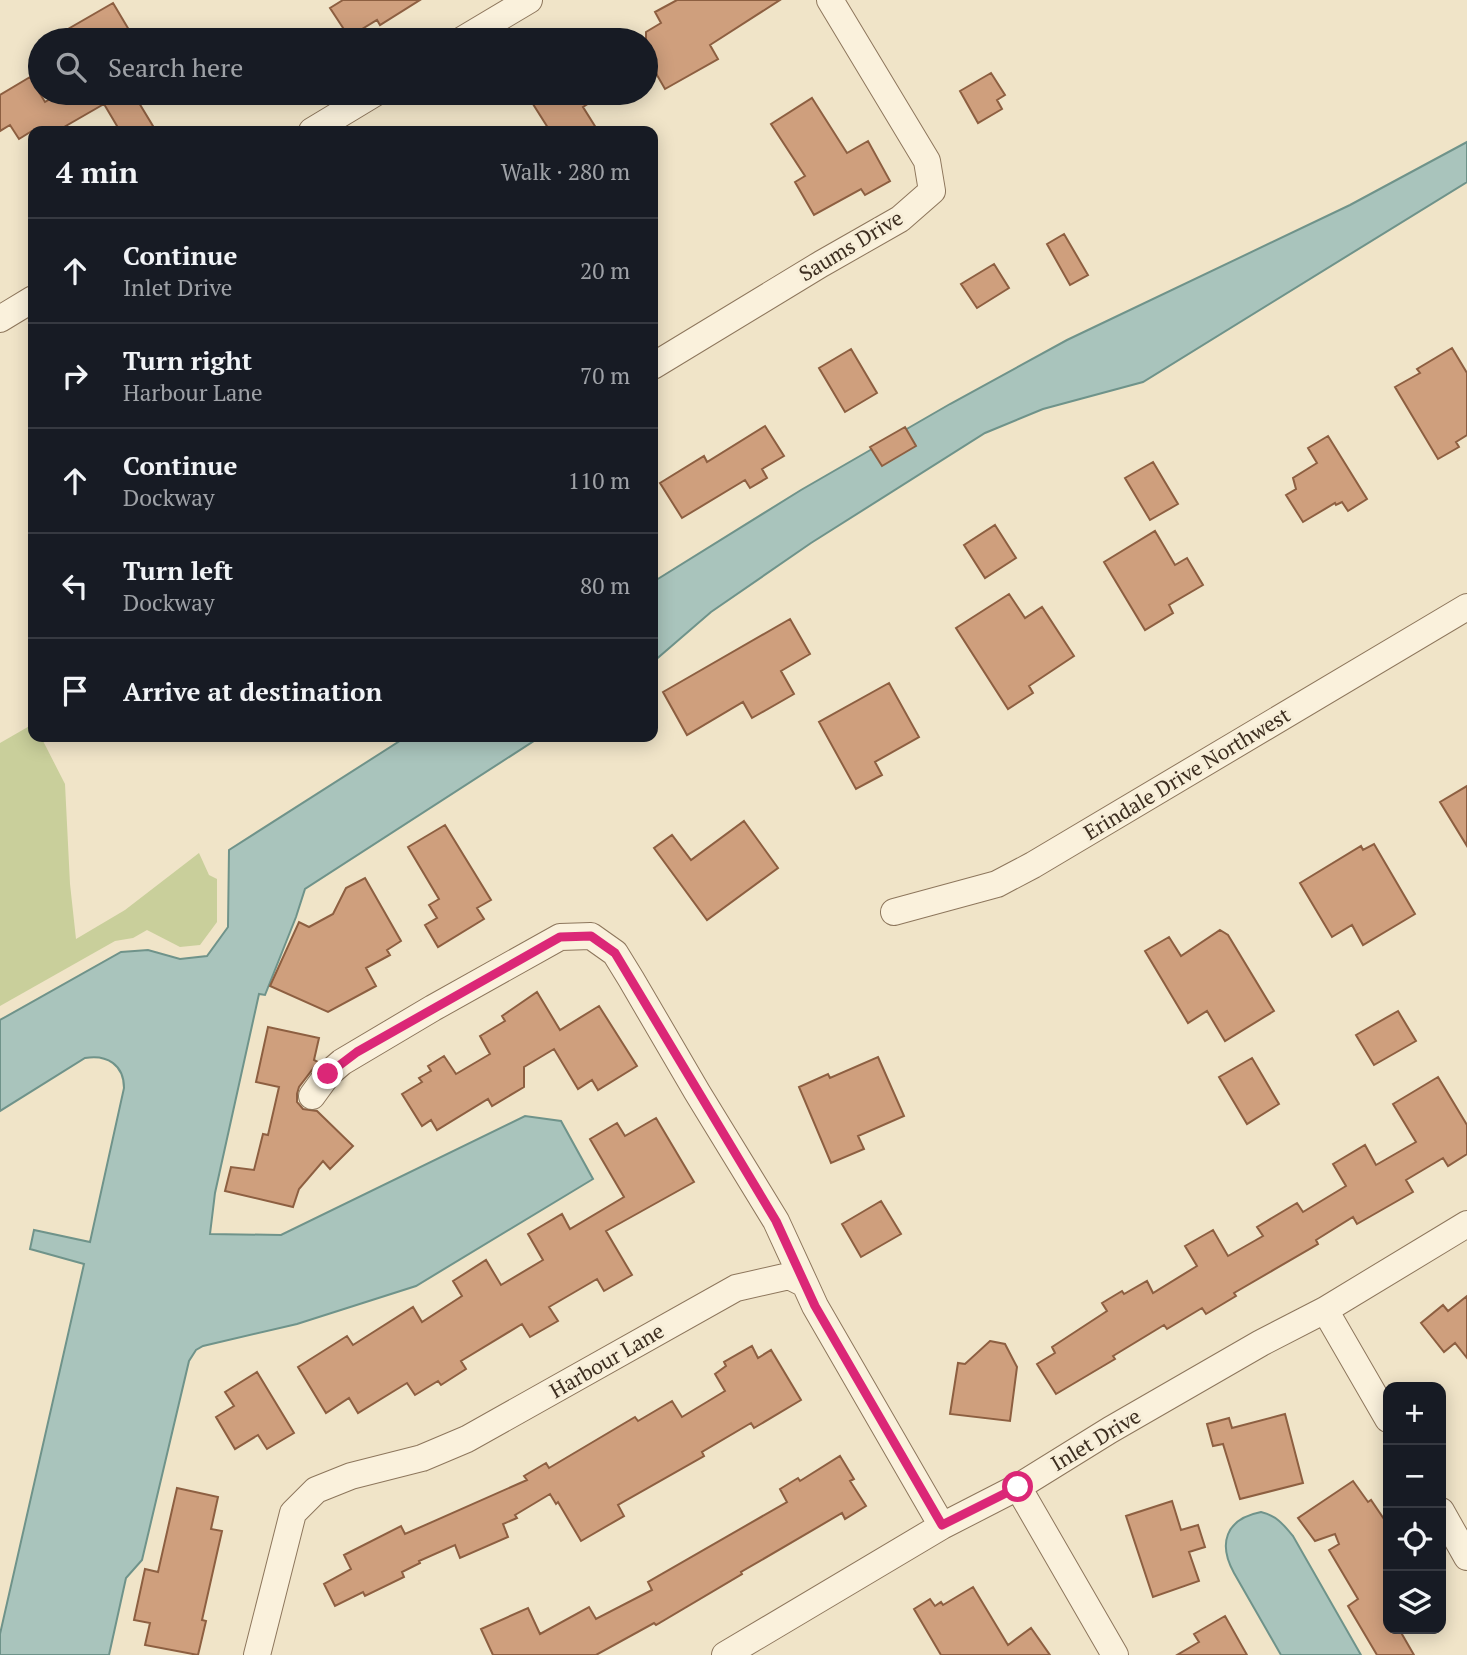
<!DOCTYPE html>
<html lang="en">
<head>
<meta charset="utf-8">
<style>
  body { margin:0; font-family:"PT Serif",serif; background:#20242c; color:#f1f3f6 }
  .controls { position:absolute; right:21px; bottom:21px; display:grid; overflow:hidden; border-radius:14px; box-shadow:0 4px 18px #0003 }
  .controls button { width:63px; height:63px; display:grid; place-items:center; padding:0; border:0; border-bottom:2px solid #363941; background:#171b24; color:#f1f3f6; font:35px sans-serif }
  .stop { position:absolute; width:21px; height:21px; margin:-16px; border:5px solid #db2777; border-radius:50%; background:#fff }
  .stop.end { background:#db2777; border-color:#fff; box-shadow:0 2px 7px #0008 }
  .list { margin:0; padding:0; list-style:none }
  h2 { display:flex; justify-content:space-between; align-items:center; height:91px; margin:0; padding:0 28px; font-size:30px }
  h2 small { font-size:23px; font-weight:400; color:#9ea1a6 }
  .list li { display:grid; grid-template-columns:46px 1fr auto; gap:21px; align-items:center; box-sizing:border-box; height:105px; padding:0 28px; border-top:2px solid #363941 }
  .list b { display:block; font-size:26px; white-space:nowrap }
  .list p { margin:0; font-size:23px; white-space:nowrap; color:#9ea1a6 }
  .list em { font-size:23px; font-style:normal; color:#9ea1a6 }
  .icon { flex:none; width:38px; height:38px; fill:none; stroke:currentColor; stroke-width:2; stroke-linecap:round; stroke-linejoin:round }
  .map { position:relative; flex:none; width:1467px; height:1655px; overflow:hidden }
  .search { position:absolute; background:#171b24; box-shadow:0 4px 18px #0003; left:28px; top:28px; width:630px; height:77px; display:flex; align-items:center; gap:18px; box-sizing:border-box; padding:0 24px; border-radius:38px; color:#9ea1a6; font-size:26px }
  .panel { position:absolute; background:#171b24; box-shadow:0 4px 18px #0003; left:28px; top:126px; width:630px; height:616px; border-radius:14px }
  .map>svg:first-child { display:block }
  .green { fill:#c9cf9b }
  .water { fill:#a9c4bc; stroke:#6f938a; stroke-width:2 }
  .building { fill:#cf9f7d; stroke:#8d5f41; stroke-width:2 }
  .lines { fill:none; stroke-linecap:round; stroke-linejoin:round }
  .minor-casing { stroke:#8d765c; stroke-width:28 }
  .minor { stroke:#faf1dc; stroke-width:26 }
  .route { stroke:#db2777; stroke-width:9 }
  .labels { text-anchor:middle; stroke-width:6; stroke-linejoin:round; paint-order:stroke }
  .street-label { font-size:21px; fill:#3d2e20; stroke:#f7eed8 }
</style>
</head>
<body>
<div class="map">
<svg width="1467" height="1655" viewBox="0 0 1467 1655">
  <rect width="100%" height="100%" fill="#f0e4c8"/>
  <path class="green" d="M33 724V737H41L65 784 70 884 76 939 125 910 199 853 209 875 217 879V922L200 945 180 947 147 930 133 938 115 941 0 1006V743Z"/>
  <path class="water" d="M1467 142V182L1143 382 1043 409 985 433 811 543 711 612 653 662V582L801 490 950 404 1067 340 1350 205Z
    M406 737H540L305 889 296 917 265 995 259 994 215 1193 210 1234 281 1235 525 1116 561 1121 593 1179 416 1286 297 1324 203 1346 196 1350 189 1361 142 1560 126 1578 109 1655H0V1634L84 1264 30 1249 34 1230 90 1242 124 1088C124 1065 107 1054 85 1058L0 1111V1020L121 952 148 950 180 959 207 956 228 927 229 850Z
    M1261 1512C1277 1516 1283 1524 1293 1536L1361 1655H1281L1234 1573C1218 1544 1225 1519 1261 1512Z"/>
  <path class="building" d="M343 0H420L380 25 377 20 349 37 330 8Z
    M677 0H780L710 45 718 59 665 89 646 56V32L661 23 655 12Z
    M113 3 135 40H49Z
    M991 73 1005 95 997 100 1002 109 978 123 960 91Z
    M30 77 45 102 60 93H133L156 131H120L104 104 57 131H32L19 139 10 125 0 131V95Z
    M526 93H605L583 107 598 131H550Z
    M812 98 847 153 868 141 890 181 865 195 861 189 814 215 795 182 805 176 771 124Z
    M1064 234 1088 275 1070 285 1047 244Z
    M994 264 1009 288 977 308 961 284Z
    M1452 348 1467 373V435L1456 442 1459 447 1438 459 1395 387 1420 373 1417 369Z
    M851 349 877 393 845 412 819 368Z
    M765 426 784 456 762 469 767 478 750 488 745 480 682 518 660 483 704 456 707 462Z
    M905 427 916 446 882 466 870 447Z
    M1328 436 1367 499 1348 511 1342 502 1336 505 1335 503 1303 522 1286 495 1296 489 1293 478 1317 463 1308 448Z
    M1153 462 1178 504 1150 520 1125 478Z
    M995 525 1016 558 985 578 964 545Z
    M1155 531 1175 565 1187 558 1203 585 1169 605 1173 613 1145 630 1104 562Z
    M1009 594 1025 618 1042 607 1074 656 1029 686 1033 693 1008 709 956 628Z
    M790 619 810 654 781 671 794 694 752 718 743 702 687 735 663 692Z
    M889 683 919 737 875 762 882 775 856 789 819 722Z
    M1467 786V846L1440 802Z
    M744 821 778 868 707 920 654 848 672 835 691 860Z
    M445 825 491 900 477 908 484 919 438 947 425 925 437 918 429 905 439 899 408 847Z
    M1374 844 1415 914 1363 945 1352 925 1332 937 1300 883 1361 846 1363 850Z
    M365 878 401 941 387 950 390 955 366 968 376 986 328 1012 270 986 299 922 309 927 333 914 346 888Z
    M1220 930 1228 935 1274 1011 1225 1041 1207 1011 1188 1023 1145 951 1169 937 1181 956Z
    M537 992 560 1030 599 1006 637 1066 598 1090 592 1080 578 1089 554 1049 524 1067V1087L492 1106 488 1099 437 1130 431 1120 422 1126 402 1094 422 1082 419 1078 431 1071 428 1066 444 1056 456 1074 490 1054 480 1036 505 1021 502 1016Z
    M1398 1011 1416 1041 1374 1065 1356 1035Z
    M268 1027 319 1038 314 1060 318 1062 299 1087 297 1094V1102L303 1109 317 1111 353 1146 330 1169 323 1161 299 1189 293 1207 225 1191 231 1167 254 1170 263 1134 268 1135 279 1087 256 1082Z
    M878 1057 904 1116 858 1136 864 1149 831 1163 799 1087 828 1074 830 1078Z
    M1252 1058 1279 1104 1247 1124 1219 1077Z
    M1438 1077 1467 1125V1154L1448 1166 1443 1158 1406 1180 1413 1192 1357 1224 1353 1217 1316 1240 1318 1244 1234 1293 1236 1296 1206 1314 1202 1308 1167 1329 1164 1325 1113 1356 1115 1359 1056 1394 1037 1364 1055 1353 1052 1347 1107 1311 1102 1303 1122 1291 1124 1294 1147 1281 1153 1293 1197 1266 1185 1246 1213 1230 1228 1256 1263 1236 1257 1227 1297 1203 1303 1212 1346 1186 1333 1164 1365 1145 1376 1165 1416 1142 1393 1104Z
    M656 1118 694 1182 606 1231 632 1275 604 1291 597 1279 549 1307 558 1321 530 1337 522 1324 461 1361 466 1369 441 1385 438 1381 415 1395 407 1383 358 1413 349 1398 326 1413 298 1367 347 1336 353 1345 413 1307 422 1322 462 1296 453 1281 486 1260 501 1285 543 1260 528 1234 562 1214 570 1229 624 1197 590 1139 617 1123 625 1136Z
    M881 1201 901 1234 861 1257 842 1224Z
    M1467 1296V1358L1455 1343 1444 1352 1421 1323 1443 1305 1448 1311Z
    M990 1341 1005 1344 1017 1367 1010 1421 950 1414 958 1363 965 1364Z
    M752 1346 758 1358 771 1350 801 1400 754 1428 751 1423 702 1452 704 1456 618 1505 624 1516 581 1541 558 1502 556 1504 550 1494 515 1515 517 1518 503 1524 508 1537 460 1558 455 1545 419 1561 420 1563 402 1572 404 1577 365 1596 363 1592 335 1606 324 1584 351 1569 344 1555 401 1526 405 1534 527 1480 524 1476 546 1463 549 1468 635 1417 638 1421 672 1401 682 1417 725 1391 715 1374 726 1366 724 1362Z
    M257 1372 294 1433 267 1449 258 1435 235 1449 216 1417 234 1406 225 1392Z
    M1285 1414 1303 1483 1240 1499 1223 1444 1213 1446 1207 1424 1229 1418 1232 1428Z
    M840 1456 854 1479 850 1481 866 1506 845 1519 842 1513 741 1572 742 1574 656 1625 654 1623 596 1655H493L481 1629 528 1608 540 1634 589 1607 596 1619 652 1590 648 1582 787 1502 780 1489 798 1478 800 1481Z
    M1353 1481 1368 1502 1371 1500 1388 1525V1629H1399L1414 1655H1377L1348 1606 1358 1599 1329 1550 1339 1544 1335 1534 1315 1541 1298 1518Z
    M177 1488 218 1497 211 1529 222 1531 202 1620 206 1621 198 1655 145 1645 150 1623 134 1620 145 1569 158 1572Z
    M1172 1501 1181 1530 1198 1525 1205 1547 1189 1552 1199 1581 1153 1597 1126 1516Z
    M973 1587 1008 1645 1031 1628 1050 1655H941L914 1609 930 1599 935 1606 941 1602 943 1605Z
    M1225 1616 1247 1655H1177L1199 1642 1194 1634Z"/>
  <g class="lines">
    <g class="minor-casing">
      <path id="minor" d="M462 40 529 0
        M312 131 375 93
        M0 319 33 299
        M653 366 821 264 900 219 932 191 927 161 830 0
        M894 912 997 884 1033 865 1467 607
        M312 1096 328 1074 342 1062 433 1008 560 937 591 936 615 953 631 979 697 1092 776 1221 805 1284
        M1325 1310 1388 1419
        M1018 1487 1115 1655
        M1441 1511 1467 1557
        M257 1655 293 1513 316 1490 351 1476 422 1458 467 1439 736 1288 789 1276 805 1284 815 1306 942 1526
        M725 1655 942 1526 1018 1487 1110 1430 1261 1343 1325 1310 1467 1224"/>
    </g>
    <use href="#minor" class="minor"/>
  </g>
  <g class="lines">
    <path class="route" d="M328 1074 357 1052 560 937 591 936 615 953 776 1221 815 1306 942 1525 1018 1487"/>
  </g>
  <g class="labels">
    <g class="street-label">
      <text transform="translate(851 246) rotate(-31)" y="7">Saums Drive</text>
      <text transform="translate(1187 774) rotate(-31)" y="7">Erindale Drive Northwest</text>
      <text transform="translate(607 1361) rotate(-30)" y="7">Harbour Lane</text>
      <text transform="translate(1096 1440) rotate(-31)" y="7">Inlet Drive</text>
    </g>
  </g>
</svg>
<div class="controls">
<button>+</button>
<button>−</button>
<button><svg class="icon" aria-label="locate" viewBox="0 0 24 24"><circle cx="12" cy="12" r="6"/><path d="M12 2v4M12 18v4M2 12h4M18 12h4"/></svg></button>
<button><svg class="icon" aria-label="layers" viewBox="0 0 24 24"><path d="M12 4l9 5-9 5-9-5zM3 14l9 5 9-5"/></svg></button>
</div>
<div class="stop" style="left:1018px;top:1487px"></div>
<div class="stop end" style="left:328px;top:1074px"></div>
<div class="search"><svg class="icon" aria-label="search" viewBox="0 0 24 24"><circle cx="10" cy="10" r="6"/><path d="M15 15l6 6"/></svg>Search here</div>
<section class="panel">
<h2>4 min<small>Walk · 280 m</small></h2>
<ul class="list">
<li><svg class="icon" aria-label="ahead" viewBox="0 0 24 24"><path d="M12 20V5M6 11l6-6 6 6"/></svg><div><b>Continue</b><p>Inlet Drive</p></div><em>20 m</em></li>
<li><svg class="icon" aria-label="right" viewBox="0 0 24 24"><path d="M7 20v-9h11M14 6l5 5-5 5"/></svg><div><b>Turn right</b><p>Harbour Lane</p></div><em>70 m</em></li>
<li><svg class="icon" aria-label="ahead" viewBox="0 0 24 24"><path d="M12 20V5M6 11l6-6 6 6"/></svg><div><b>Continue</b><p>Dockway</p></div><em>110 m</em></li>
<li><svg class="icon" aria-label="left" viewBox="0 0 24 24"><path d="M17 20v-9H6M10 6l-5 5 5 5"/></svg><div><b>Turn left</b><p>Dockway</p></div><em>80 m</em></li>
<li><svg class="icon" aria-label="arrive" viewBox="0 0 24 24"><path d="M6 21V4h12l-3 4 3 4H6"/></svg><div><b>Arrive at destination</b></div></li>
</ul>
</section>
</div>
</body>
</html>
